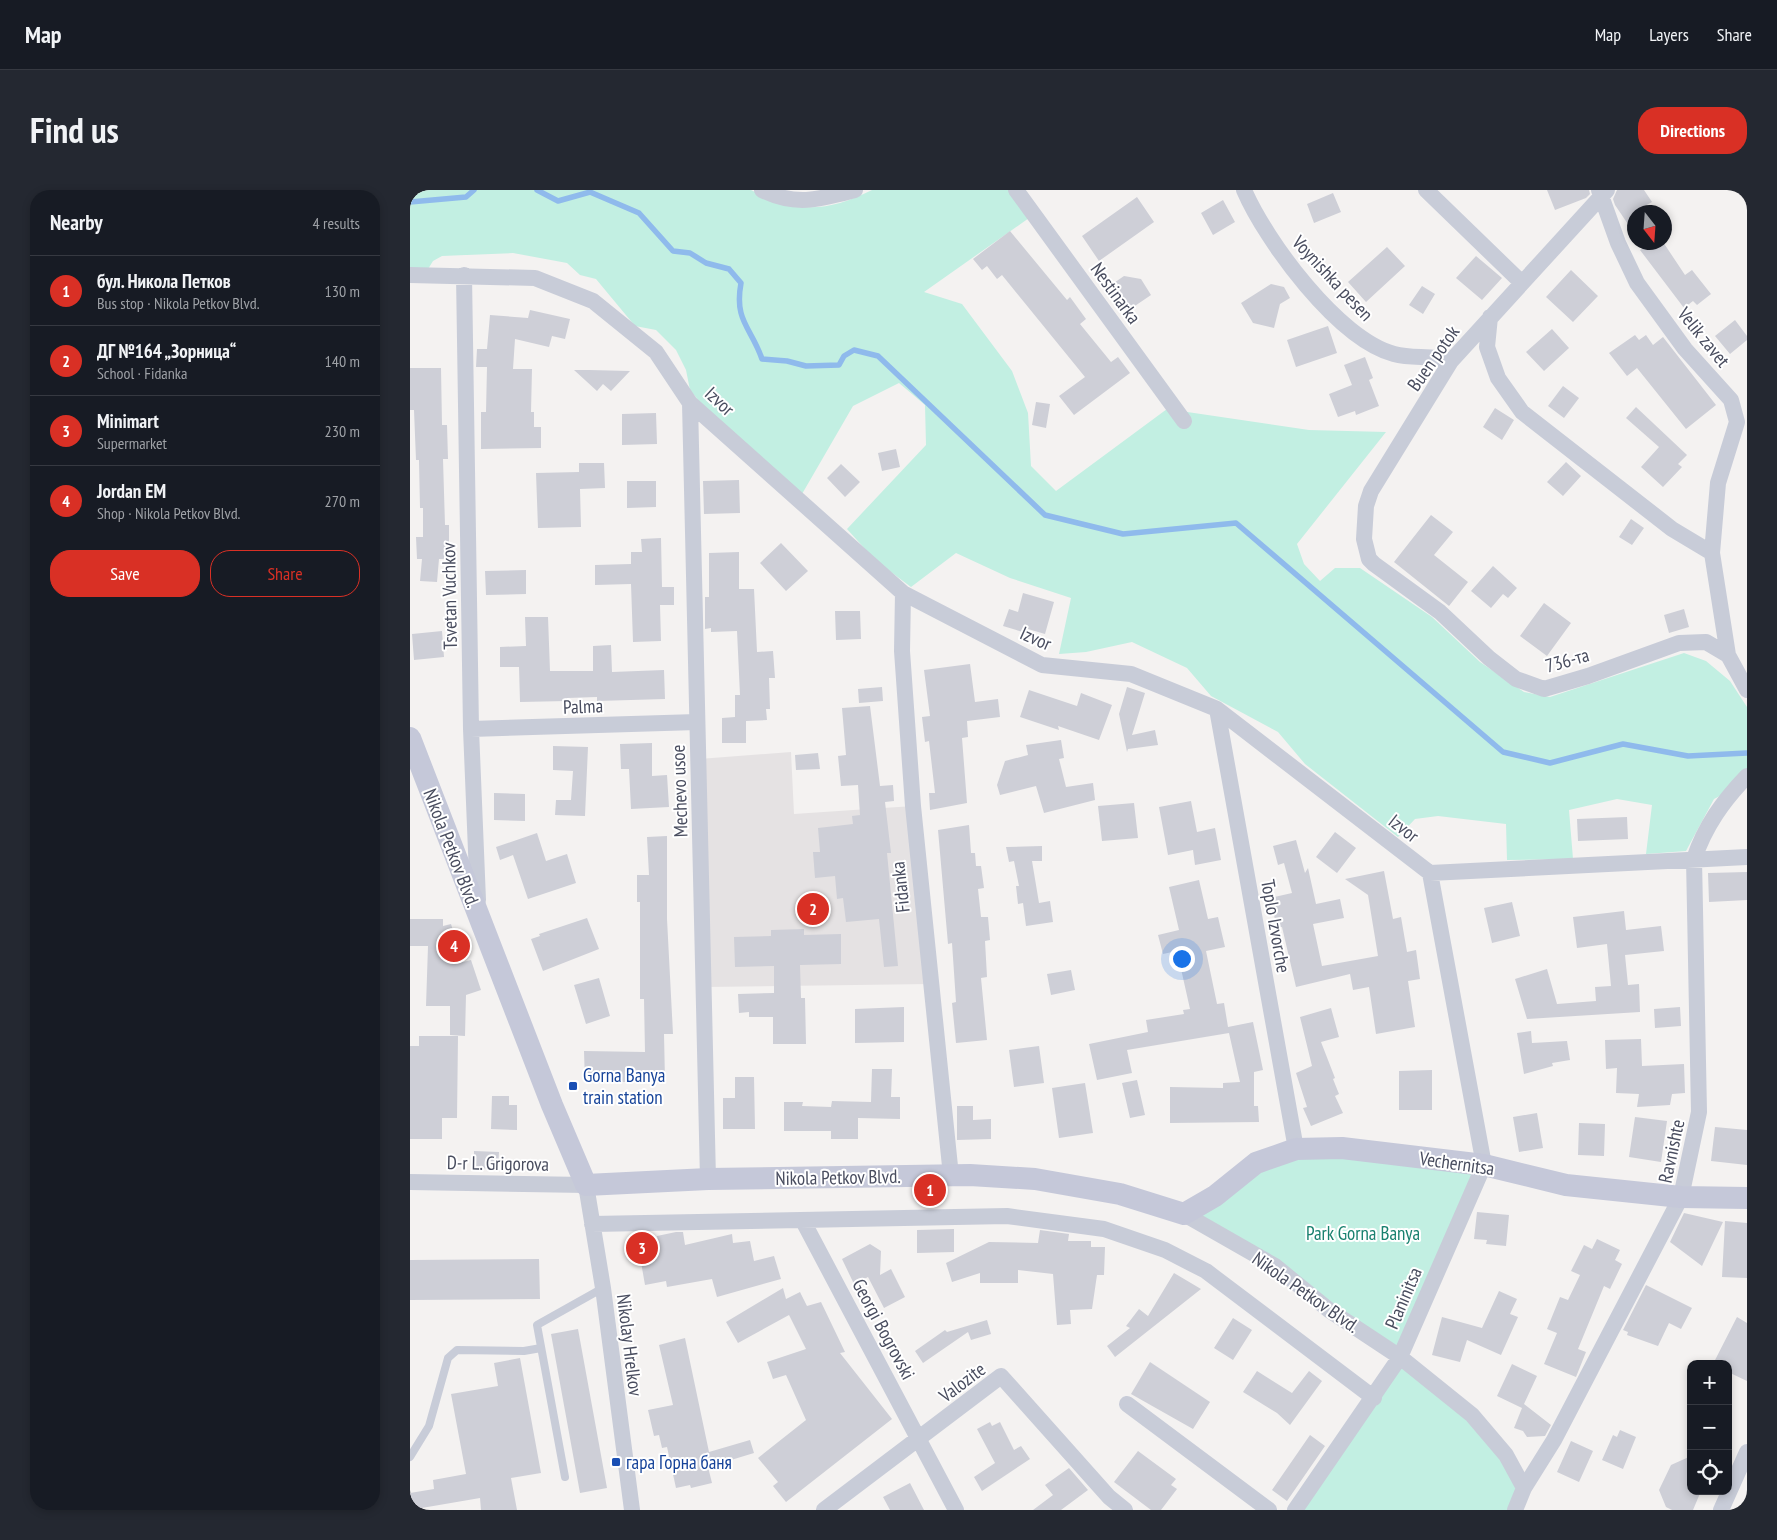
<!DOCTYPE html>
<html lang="en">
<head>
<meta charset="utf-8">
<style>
  body { margin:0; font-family:"PT Sans Narrow",sans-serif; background:#242831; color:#f1f3f6 }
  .controls { position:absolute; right:15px; bottom:15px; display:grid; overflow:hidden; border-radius:10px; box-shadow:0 2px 8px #0003 }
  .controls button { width:45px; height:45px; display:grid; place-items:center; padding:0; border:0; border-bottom:1px solid #363941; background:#171b24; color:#f1f3f6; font:25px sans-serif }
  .compass { position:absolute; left:1217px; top:15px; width:45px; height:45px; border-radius:50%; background:#171b24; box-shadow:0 2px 8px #0003; rotate:163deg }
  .you { position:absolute; left:771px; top:768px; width:18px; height:18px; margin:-12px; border:4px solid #fff; border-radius:50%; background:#1a73e8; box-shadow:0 0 0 8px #1a73e833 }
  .badge { display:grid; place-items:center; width:32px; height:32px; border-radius:50%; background:#d93025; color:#fff; font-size:16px; font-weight:700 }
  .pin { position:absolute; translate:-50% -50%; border:2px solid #fff; box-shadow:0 1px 5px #0006 }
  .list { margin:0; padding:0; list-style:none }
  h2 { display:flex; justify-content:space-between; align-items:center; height:65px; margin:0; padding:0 20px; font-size:21px }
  h2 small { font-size:16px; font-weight:400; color:#9ea1a6 }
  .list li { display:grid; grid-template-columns:32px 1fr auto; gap:15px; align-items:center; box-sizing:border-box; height:70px; padding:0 20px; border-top:1px solid #363941 }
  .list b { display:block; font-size:19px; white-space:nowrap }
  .list p { margin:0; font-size:16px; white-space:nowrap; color:#9ea1a6 }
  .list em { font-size:16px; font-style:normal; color:#9ea1a6 }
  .actions { display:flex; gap:10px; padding:15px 20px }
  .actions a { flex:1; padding:11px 0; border:1px solid #d93025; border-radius:20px; text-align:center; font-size:18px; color:#d93025 }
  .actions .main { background:#d93025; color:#fff }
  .icon { flex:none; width:28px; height:28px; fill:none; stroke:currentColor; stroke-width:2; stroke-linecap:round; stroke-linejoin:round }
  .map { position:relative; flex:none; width:1337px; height:1320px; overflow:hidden; border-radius:20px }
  header { display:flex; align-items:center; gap:30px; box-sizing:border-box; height:70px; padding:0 25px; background:#171b24; border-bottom:1px solid #363941 }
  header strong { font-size:24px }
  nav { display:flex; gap:28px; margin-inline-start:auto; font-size:18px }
  .intro { display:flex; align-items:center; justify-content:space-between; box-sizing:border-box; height:120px; padding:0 30px }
  h1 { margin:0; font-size:35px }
  .button { padding:12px 22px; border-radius:20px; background:#d93025; color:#fff; font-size:18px; font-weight:700 }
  main { display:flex; gap:30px; padding:0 30px }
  aside { flex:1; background:#171b24; border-radius:20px; box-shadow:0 2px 8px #0003 }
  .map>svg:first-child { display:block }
  .education { fill:#e5e2e3 }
  .green { fill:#c2efe2 }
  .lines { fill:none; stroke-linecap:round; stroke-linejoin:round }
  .stream { stroke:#8fbaec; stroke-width:5.5 }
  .building { fill:#cecfd7 }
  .lane { stroke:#c8ccd8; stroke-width:8 }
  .street { stroke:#c8ccd8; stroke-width:16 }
  .secondary { stroke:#c5c8d9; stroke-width:22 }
  .transit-dot { fill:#1a4fb4; stroke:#fff; stroke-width:2 }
  .labels { text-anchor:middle; stroke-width:4; stroke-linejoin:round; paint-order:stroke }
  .street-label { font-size:19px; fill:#494d5f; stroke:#fff }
  .transit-label { font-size:19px; fill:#164399; stroke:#fff; text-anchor:start }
  .park-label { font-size:19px; fill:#19816f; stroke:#fff }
</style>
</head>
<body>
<header>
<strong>Map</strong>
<nav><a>Map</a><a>Layers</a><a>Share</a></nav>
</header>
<div class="intro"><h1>Find us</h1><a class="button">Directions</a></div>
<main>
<aside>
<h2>Nearby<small>4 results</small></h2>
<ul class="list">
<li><span class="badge">1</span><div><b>бул. Никола Петков</b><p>Bus stop · Nikola Petkov Blvd.</p></div><em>130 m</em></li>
<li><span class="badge">2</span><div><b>ДГ №164 „Зорница“</b><p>School · Fidanka</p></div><em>140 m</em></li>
<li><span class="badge">3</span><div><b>Minimart</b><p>Supermarket</p></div><em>230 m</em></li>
<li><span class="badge">4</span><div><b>Jordan EM</b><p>Shop · Nikola Petkov Blvd.</p></div><em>270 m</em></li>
</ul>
<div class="actions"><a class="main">Save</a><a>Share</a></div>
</aside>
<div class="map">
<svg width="1337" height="1320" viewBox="0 0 1337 1320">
  <rect width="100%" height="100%" fill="#f4f2f1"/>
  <path class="education" d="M381 562 384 624 503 616 520 794 295 797 289 569Z"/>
  <path class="green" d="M0 0H341C386 23 416 23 462 0H599L619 28 514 102 552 114 602 181 618 223 621 276 646 301 757 219 899 240 976 242 887 354 894 374 910 391 925 378H950L1022 427 1070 472 1114 502 1140 507 1274 463 1296 471 1320 491 1337 517V592L1304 609 1276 661 1236 664 1242 615 1207 609 1159 620 1163 669 1097 670 1096 634 1028 626 1005 629 988 647 895 574 868 542 801 506 777 478 722 452 676 462 649 464 661 408 600 388 546 363 501 397 465 370 437 339 516 255 515 215 489 193 443 216 392 304 294 217 280 200 276 180 266 160 246 140 225 136 186 89 170 85 157 73 103 63 32 66 23 71 15 84H0Z
    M886 959 1074 975 990 1167 1063 1225 1114 1298 1105 1320H885L990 1167 774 1024Z"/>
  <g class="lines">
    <path class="stream" d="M127 0 148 11 180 2 229 23 263 61 280 63 296 73 319 79 331 93C324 131 341 137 352 169L377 171 396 176 429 175 434 166 444 160 468 166 635 325 713 344 826 333 1093 562 1140 573 1213 554 1278 566 1337 563
      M0 12 56 7 64 0"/>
  </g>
  <path class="building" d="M1137 0H1179L1180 4 1176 8 1145 20Z
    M1207 0H1234L1242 12 1224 22V43L1205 15 1203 9Z
    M923 3 931 22 904 33 897 14Z
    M727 7 744 32 689 71 672 46Z
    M813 10 825 32 803 45 791 23Z
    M600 41 657 110 660 107 676 129 670 134 701 172 708 167 720 183 664 225 649 206 675 187 592 85 587 89 577 76 572 80 563 69Z
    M1242 52H1253L1275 85 1282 80 1301 104 1287 115 1283 111 1274 118 1230 60Z
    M977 57 995 76 956 112 938 92Z
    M1066 66 1092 88 1072 110 1046 88Z
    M1161 80 1188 106 1163 132 1136 107Z
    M714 86 731 89 741 105 716 122 698 97Z
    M861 94 874 97 880 108 870 114 864 138 843 133 831 113Z
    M1012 96 1025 104 1013 124 999 115Z
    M120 120 160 129 155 149 142 146 139 157 105 149 103 179H122L121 222H124V237H131V258L71 259V222H76L77 177H66L67 159H77L80 125 118 128Z
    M1325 130 1337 146V150L1320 164 1305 146Z
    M918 136 927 163 886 177 877 150Z
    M1142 139 1159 158 1134 181 1116 162Z
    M1225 145 1229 150 1236 145 1243 155 1253 147 1306 215 1276 239 1227 178 1217 186 1199 163Z
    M955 167 963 188 959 190 969 216 946 225 945 221 928 227 919 204 942 195 934 175Z
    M0 178H31L32 235H37L38 269H33L35 335H39V357H37V369H29L27 392 10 391 12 369H7L6 347H13V318H10L9 270H6L4 220H0Z
    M164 180H179L220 181 201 201 193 194 187 201Z
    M1153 196 1169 208 1154 228 1138 216Z
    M626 212 640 214 636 238 622 235Z
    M1226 217 1277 265 1268 274 1272 277 1253 297 1231 277 1249 257 1216 228Z
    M1085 218 1104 230 1092 250 1073 237Z
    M246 223 247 254 212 255V224Z
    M486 259 490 277 472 281 468 263Z
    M1156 272 1171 286 1153 306 1137 292Z
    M169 273H194L195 298 170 299 171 337 128 338 126 283 169 282Z
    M431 274 450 292 435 307 417 288Z
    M329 290 330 323 294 324 293 291Z
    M217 291H246V317L217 318Z
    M1021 325 1043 342 1024 365 1058 392 1039 416 984 372Z
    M1221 329 1234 338 1222 355 1209 347Z
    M251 348 252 397H264V415H250L251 451 223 452 221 394 185 395V375L221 374V362H232L231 349Z
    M371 353 398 381 376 401 350 373Z
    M329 362V399H344L347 462 363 461 365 488H359L360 519H356L357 530 336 531V553H312V528L325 527V505H330L327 441 301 442V438L295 439V407H299V363Z
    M1083 376 1107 398 1098 408 1093 404 1081 418 1061 401Z
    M116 380V404L76 405 75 381Z
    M613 403 644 412 635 444 618 439 616 443 593 436 599 419 608 422Z
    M1134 413 1161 433 1137 466 1110 446Z
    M1274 419 1279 437 1259 443 1254 425Z
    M425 421H450L451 449 426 450Z
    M115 427H138L140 481H183V456L201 455 202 482 254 480 255 509 187 511V507L157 508V511L110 512 109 477H90V457L116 456Z
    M32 441 34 467 4 470 2 444Z
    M560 474 565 512 588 509 590 527 557 531 558 547 552 548 557 613 520 620 519 603H525L519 551 515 552 512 527 520 526 514 480Z
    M472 497 473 511 449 513 448 499Z
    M717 497 735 503 722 545 745 540 748 555 718 559 717 562 709 524Z
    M619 500 667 516 671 503 702 515 689 550 648 536 649 540 610 527Z
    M460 516 470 596 483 595 484 611 475 612 481 663H477L488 776 474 777 469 729 436 732 433 708 427 709 425 686 405 688 403 662H410L408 638 443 634 442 626 450 625 448 595 431 596 428 566 436 565 432 518Z
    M651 550 654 568 649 569 656 597 683 593 685 610 634 623 626 596 590 605 587 595 595 571 618 565 616 555Z
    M242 553V586L257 585 259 617 221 619 219 579H211L210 554Z
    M143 556 178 557 175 626 145 625 146 610H161L163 581 143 580Z
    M408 563 410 579 386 580 385 565Z
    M84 603 115 604V631L84 630Z
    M781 611 787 642 805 638 811 670 785 675 783 660 758 665 749 617Z
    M724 613 728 648 692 651 688 616Z
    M1217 627 1218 649 1168 651 1167 629Z
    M559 635 561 663H565L566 676H571L574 698 568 699 571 727H578L580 750 575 751 577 787 571 788 577 850 546 853 542 813 546 812 542 753 538 754 528 640Z
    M925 642 946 658 927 683 906 667Z
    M127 643 136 671 157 664 166 693 118 709 103 665 90 670 86 657Z
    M257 646V729L263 844H254L255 891 175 893 174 861 235 862 234 809H230V712H227V685H239L237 647Z
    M886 650 895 683 898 678 906 714 930 709 934 728 903 734 912 776 968 766 958 705 935 689 974 681 983 729 991 727 997 762 1006 760 1010 789 998 791 1005 837 966 844 959 797 943 800 940 784 886 797 872 737 867 738 860 708 882 703 874 673 868 675 863 656Z
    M632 656V671H622L629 713 640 711 643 732 616 736 613 713 608 714 606 696H609L604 671 599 672 596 657Z
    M1337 682V710L1299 712 1298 683Z
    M789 690 798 729 808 727 815 757 796 761 807 814 814 813 818 837 843 832 853 880 844 882V916H848L849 932 760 933V897L813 898V893L830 892 819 843 717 860 722 883 687 890 679 854 738 842 736 830 774 824 773 820 780 819 767 761 753 764 748 745 769 740 759 697Z
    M1102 712 1110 746 1082 753 1074 718Z
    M1214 721 1216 740 1251 736 1254 761 1215 765 1218 795 1229 794 1230 822 1117 829 1105 789 1137 779 1147 814 1186 811 1185 797 1201 796 1197 754 1167 758 1163 727Z
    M177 728 189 759 133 781 121 749 130 746 129 744Z
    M0 729H33V736L41 734 53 772 61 770 71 800 56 805 55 846 40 845V816H16L18 756H0Z
    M394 739V745L431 744V774L390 775 391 808H395L396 854H363V827H339V822L329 823 328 804 364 803V776L325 777 324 747 361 746V740Z
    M661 780 665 800 641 805 637 784Z
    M189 788 200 826 176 834 164 795Z
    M494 817V852L445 853V819Z
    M1270 817 1271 836 1245 838 1244 819Z
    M921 818 929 847 911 852 925 888 923 889 929 904 925 906 933 923 901 936 893 918 897 917 886 883 902 876 890 827Z
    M1121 841 1122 853 1157 851 1160 870 1142 873 1143 876 1114 884 1107 843Z
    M9 846H48L47 928H32V949H0V856H9Z
    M1231 849 1232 876 1274 874 1275 903 1262 904 1260 915 1227 917 1229 904 1206 903 1207 878 1196 879 1195 850Z
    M629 856 634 893 604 897 599 860Z
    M462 879H482L481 907H490V929L448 928V949H421V941H374V912H393L392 916 421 917 422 911 461 912Z
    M1022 880V920H989V881Z
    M325 887H344L345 939H313V908H325Z
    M727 890 735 925 720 928 712 893Z
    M675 893 683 943 649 948 642 898Z
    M82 906H99V915H107V940L81 939Z
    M547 916H563V930L581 929V949L547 950Z
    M1127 923 1133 958 1109 962 1103 927Z
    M1225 927 1257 931 1251 972 1219 967Z
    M1169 933 1195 934 1194 966 1168 965Z
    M1305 937 1337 940V975L1301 971Z
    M64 961 89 962 88 979 64 978Z
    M1067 1022 1099 1025 1096 1056 1076 1054 1077 1050 1064 1049Z
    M1274 1023 1313 1032 1292 1076 1260 1052Z
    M1315 1031 1337 1033V1088L1312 1087Z
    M544 1039V1062L507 1063V1040Z
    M630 1040 659 1044 658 1051H681V1057H695L694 1085H687L682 1119 660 1120 661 1134 647 1135 643 1084 608 1080V1093H570V1083L542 1092 536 1073 579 1052 628 1053Z
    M266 1042H273L275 1055 322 1044 323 1053 340 1051 344 1071 364 1066 371 1089 307 1107 302 1089 257 1097 256 1091 235 1095 228 1055 248 1051 247 1046Z
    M1187 1049 1210 1060 1205 1070 1212 1074 1200 1099 1194 1096 1168 1159 1176 1162 1166 1187 1134 1174 1147 1143 1137 1139 1150 1107 1158 1110 1170 1085 1161 1081 1174 1055 1182 1059Z
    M460 1054 471 1061 470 1085 481 1079 495 1107 474 1118 458 1087 444 1094 432 1069Z
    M129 1069 130 1109 0 1110V1070Z
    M764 1083 791 1099 705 1167 697 1156 720 1138 716 1136 729 1119 738 1126Z
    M1236 1095 1282 1118 1271 1139 1259 1133 1248 1156 1217 1145 1218 1142 1213 1140Z
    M373 1098 376 1109 390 1102 397 1116 411 1112 435 1162 430 1163 482 1229 376 1312 363 1296 368 1292 348 1268 396 1230 376 1185 363 1189 357 1172 396 1159 379 1125 328 1153 316 1132Z
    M1089 1101 1107 1109 1100 1124 1108 1127 1091 1165 1057 1150 1050 1172 1022 1165 1032 1127 1072 1138Z
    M1327 1127 1337 1133V1191L1318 1182V1174H1303Z
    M823 1128 842 1140 823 1170 804 1158Z
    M577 1130 581 1144 561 1150 558 1142 513 1173 505 1161 535 1140 537 1142Z
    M168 1139 197 1298 170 1303 141 1144Z
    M275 1148 299 1262 340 1250 344 1263 298 1277 302 1293 281 1298 280 1295 266 1298 257 1257 252 1258 249 1245 244 1246 238 1220 263 1215 249 1155Z
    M110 1168 131 1283 101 1288 107 1320H71L70 1308 0 1320V1303L24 1299 23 1290 56 1284 41 1204 88 1196 84 1173Z
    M740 1172 800 1212 783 1239 721 1204Z
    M1102 1174 1127 1186 1114 1214 1141 1235 1135 1246 1117 1247 1113 1241 1104 1238 1112 1218 1087 1206Z
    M847 1181 882 1203 899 1181 912 1191 880 1235 867 1223 833 1202Z
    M580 1232 582 1236 590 1232 604 1260 611 1256 620 1269 572 1301 564 1287 585 1273 567 1239Z
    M1210 1240 1226 1247 1213 1279 1192 1270 1203 1245 1207 1247Z
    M900 1245 915 1256 877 1311 862 1300Z
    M1161 1251 1183 1261 1169 1292 1147 1282Z
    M728 1261 766 1289 761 1295 767 1299 751 1320H741L704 1292Z
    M1281 1266V1301H1291L1283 1320H1262L1256 1317 1249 1300 1261 1275Z
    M659 1278 678 1300 651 1320H623L643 1305 635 1295Z
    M500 1293 514 1320H480L473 1307Z"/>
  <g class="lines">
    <path class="lane" d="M0 1267 19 1236 38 1168 47 1160 114 1161 131 1158
      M155 1287 127 1135 193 1098"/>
    <path class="street" d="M352 0C386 17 411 9 445 0
      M606 0 774 231
      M834 0C856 51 928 149 984 164 1003 169 1022 165 1041 171
      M1016 0 1112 93
      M1189 0 1208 53 1227 93 1275 159 1321 210 1327 232 1308 293 1302 363 1318 465 1337 500
      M1197 0 1041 171 961 301 956 316 954 349 959 369 964 374 1030 422 1079 468 1106 489 1134 499 1178 486 1269 453 1296 452 1318 465
      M0 85 125 88 183 111 246 162 280 213 493 403 632 475 721 484 807 519 1020 683 1337 667
      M54 85 61 539 68 710
      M1080 127 1077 157 1088 188 1112 222 1262 339 1302 363
      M280 213 298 989
      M493 403 492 461 503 616 541 986
      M807 519 886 959
      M61 539 287 532
      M0 992 176 995 193 1098 222 1320
      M774 1024 865 1076 919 1120 990 1167 1062 1225 1096 1265 1114 1298
      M393 1031 546 1320
      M182 1034 597 1026 694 1039 755 1060 796 1081 964 1208
      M717 1214 859 1320
      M414 1320 591 1186 699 1307 715 1320
      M885 1320 990 1167 1074 975 1020 683
      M1105 1320 1114 1298 1144 1250 1271 1007 1289 922 1284 669C1295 636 1313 611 1337 586
      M1311 1320 1337 1262"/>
    <path class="secondary" d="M0 548 142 915 176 995 298 989 560 985 625 989 710 1004 774 1024 805 1006 846 973 886 959 932 958 1074 975 1156 995 1271 1007 1337 1008"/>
  </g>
  <g class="transit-dot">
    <rect x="158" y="891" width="10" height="10" rx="2.5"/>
    <rect x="201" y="1267" width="10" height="10" rx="2.5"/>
  </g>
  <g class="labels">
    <g class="street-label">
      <text transform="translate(923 88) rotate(47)" y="7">Voynishka pesen</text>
      <text transform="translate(706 103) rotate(54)" y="7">Nestinarka</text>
      <text transform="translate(1294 147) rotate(51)" y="7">Velik zavet</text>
      <text transform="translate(1023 168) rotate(-55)" y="7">Buen potok</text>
      <text transform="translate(310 211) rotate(43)" y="7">Izvor</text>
      <text transform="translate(39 406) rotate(-91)" y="7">Tsvetan Vuchkov</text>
      <text transform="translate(626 448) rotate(24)" y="7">Izvor</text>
      <text transform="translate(1157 470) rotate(-16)" y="7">736-та</text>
      <text transform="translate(173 516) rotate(-2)" y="7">Palma</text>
      <text transform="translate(269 601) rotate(-92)" y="7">Mechevo usoe</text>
      <text transform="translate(994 638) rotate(38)" y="7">Izvor</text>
      <text transform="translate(42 658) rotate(69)" y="7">Nikola Petkov Blvd.</text>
      <text transform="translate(490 697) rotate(-96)" y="7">Fidanka</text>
      <text transform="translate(866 736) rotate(80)" y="7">Toplo Izvorche</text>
      <text transform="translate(1261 961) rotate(-78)" y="7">Ravnishte</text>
      <text transform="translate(88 973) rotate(1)" y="7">D-r L. Grigorova</text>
      <text transform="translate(1047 973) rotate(8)" y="7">Vechernitsa</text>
      <text transform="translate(428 987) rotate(-1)" y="7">Nikola Petkov Blvd.</text>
      <text transform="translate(896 1102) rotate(35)" y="7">Nikola Petkov Blvd.</text>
      <text transform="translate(993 1108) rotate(-67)" y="7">Planinitsa</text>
      <text transform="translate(474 1139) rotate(62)" y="7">Georgi Bogrovski</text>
      <text transform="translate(220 1155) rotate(83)" y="7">Nikolay Hrelkov</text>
      <text transform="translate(552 1192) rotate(-37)" y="7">Valozite</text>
    </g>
    <g class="transit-label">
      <text x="173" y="892">Gorna Banya<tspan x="173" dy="22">train station</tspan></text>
      <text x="216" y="1279">гара Горна баня</text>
    </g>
    <g class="park-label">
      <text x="953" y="1050">Park Gorna Banya</text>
    </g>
  </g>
</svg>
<div class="controls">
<button>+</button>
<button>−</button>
<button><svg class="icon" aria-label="locate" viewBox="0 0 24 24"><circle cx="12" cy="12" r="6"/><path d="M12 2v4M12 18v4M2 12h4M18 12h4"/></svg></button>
</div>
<svg class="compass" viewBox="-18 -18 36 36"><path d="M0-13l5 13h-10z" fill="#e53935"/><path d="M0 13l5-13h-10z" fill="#9ea1a6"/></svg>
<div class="you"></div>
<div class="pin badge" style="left:520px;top:1000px">1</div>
<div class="pin badge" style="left:403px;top:719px">2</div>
<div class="pin badge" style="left:232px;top:1058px">3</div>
<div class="pin badge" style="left:44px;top:756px">4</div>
</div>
</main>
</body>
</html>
